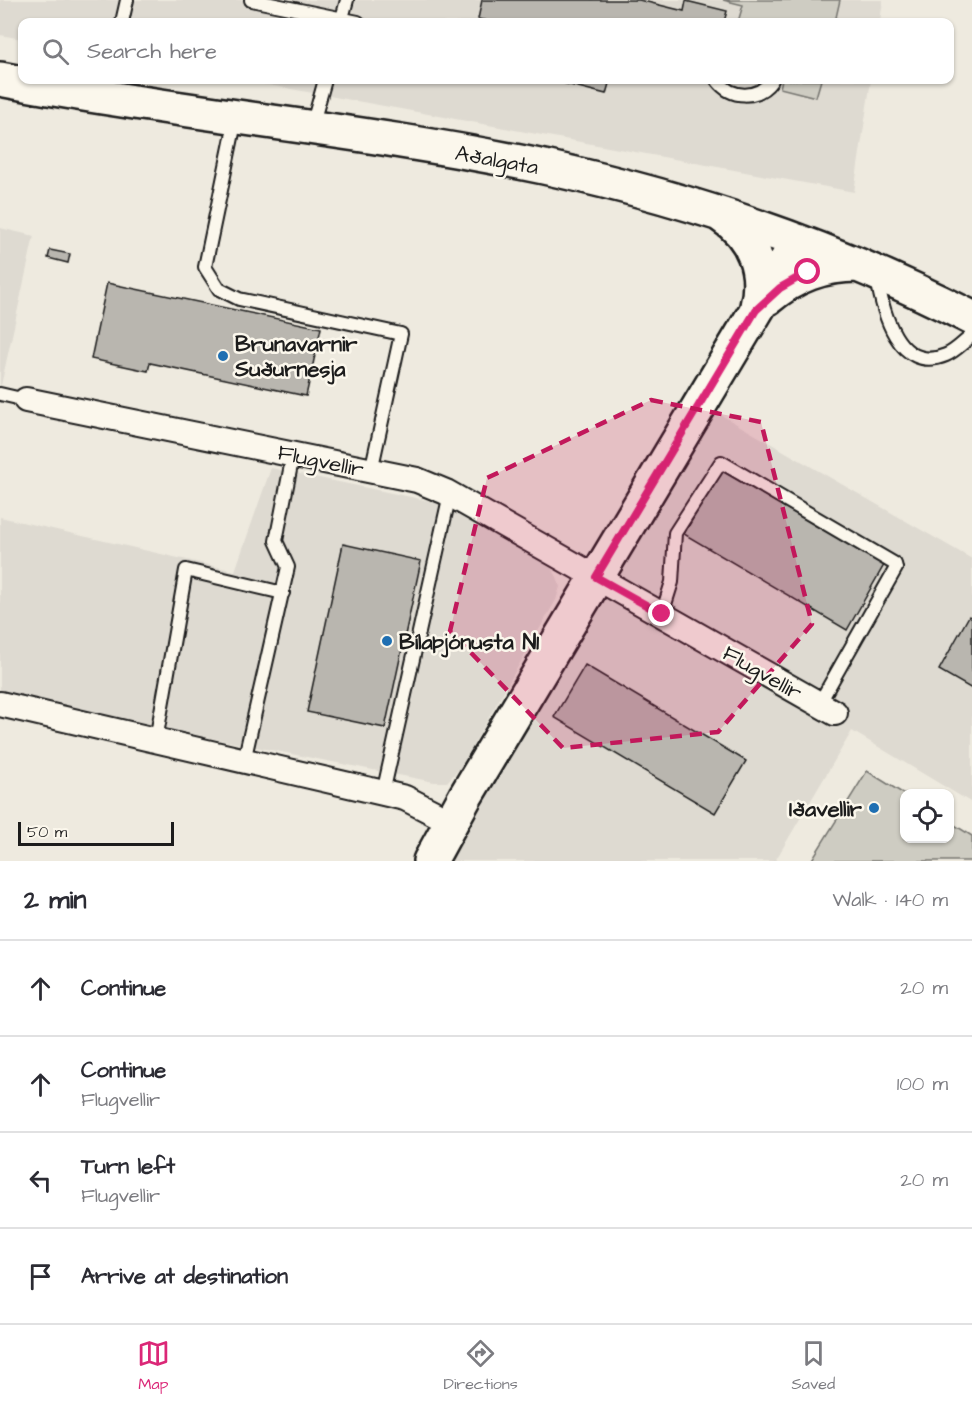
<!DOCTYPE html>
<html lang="en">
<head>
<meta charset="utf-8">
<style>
  body { margin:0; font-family:"Architects Daughter",sans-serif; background:#f2f2f3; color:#2b2b33 }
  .controls { position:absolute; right:18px; bottom:18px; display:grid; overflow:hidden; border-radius:12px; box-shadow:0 2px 4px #0004 }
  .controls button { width:54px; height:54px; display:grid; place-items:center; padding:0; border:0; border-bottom:2px solid #e1e1e2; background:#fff; color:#2b2b33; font:30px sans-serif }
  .scale { position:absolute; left:18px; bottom:15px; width:156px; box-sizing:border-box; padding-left:6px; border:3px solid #1c1c1c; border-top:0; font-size:16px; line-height:21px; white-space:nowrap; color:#1c1c1c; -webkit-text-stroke:4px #fbf7ec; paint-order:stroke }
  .stop { position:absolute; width:18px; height:18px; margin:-14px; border:4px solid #db2777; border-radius:50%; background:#fff }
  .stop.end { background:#db2777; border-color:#fff; box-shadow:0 2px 6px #0008 }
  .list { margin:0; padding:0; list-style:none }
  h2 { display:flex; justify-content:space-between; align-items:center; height:78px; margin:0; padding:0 24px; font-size:26px }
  h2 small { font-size:20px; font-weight:400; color:#7c7c81 }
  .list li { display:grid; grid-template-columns:39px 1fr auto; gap:18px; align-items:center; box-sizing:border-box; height:96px; padding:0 24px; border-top:2px solid #e1e1e2 }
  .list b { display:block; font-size:22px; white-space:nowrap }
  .list p { margin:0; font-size:20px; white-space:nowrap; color:#7c7c81 }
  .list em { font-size:20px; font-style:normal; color:#7c7c81 }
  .icon { flex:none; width:33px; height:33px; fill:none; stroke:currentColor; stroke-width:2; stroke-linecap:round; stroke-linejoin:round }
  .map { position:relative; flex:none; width:972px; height:861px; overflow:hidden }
  .search { position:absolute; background:#fff; box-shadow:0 2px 4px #0004; left:18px; right:18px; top:18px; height:66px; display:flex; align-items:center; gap:15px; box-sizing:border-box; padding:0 21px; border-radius:12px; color:#7c7c81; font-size:22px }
  .sheet { height:462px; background:#fff }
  nav { display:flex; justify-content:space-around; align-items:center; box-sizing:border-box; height:84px; border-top:2px solid #e1e1e2; background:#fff; font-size:16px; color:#7c7c81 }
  nav a { display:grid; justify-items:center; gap:3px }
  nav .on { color:#db2777 }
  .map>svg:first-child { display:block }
  .built { fill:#dedad1 }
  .grass { fill:#ceccc2; stroke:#75746f; stroke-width:1.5 }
  .building { fill:#b9b6af; stroke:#1c1c1c; stroke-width:1.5 }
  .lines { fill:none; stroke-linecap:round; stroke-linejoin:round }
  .lane-casing { stroke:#1c1c1c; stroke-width:16 }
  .street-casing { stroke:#1c1c1c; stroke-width:28 }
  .secondary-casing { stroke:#1c1c1c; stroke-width:38 }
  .lane { stroke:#fbf7ec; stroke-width:12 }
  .street { stroke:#fbf7ec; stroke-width:24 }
  .secondary { stroke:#fbf7ec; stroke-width:33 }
  .route { stroke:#db2777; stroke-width:8 }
  .marked { fill:#c2185b; fill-opacity:0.2; stroke:#c2185b; stroke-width:4.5; stroke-dasharray:12 8; stroke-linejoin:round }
  .poi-dot { fill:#1f6fb2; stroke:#fbf7ec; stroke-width:2 }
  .labels { text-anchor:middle; stroke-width:5; stroke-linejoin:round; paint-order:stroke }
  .street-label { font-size:22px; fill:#1c1c1c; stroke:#fbf7ec }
  .poi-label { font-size:22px; font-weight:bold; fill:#1c1c1c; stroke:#fbf7ec; text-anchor:start }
</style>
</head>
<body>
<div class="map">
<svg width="972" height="861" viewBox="0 0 972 861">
  <rect width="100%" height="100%" fill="#eeeadf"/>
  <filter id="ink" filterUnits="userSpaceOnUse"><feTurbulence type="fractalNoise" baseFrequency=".0167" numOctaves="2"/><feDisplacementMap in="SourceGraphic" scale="12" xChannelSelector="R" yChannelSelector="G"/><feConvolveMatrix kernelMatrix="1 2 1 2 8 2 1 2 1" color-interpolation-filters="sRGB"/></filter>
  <g filter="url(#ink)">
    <path class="built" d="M0 0H883L880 22H22V39L0 35Z
      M242 80H871L854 192Z
      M0 228 34 236 0 390Z
      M714 411 972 559V803L852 731 775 861H448L570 645Z
      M271 468 435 502 458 513 551 567 557 577 560 587 556 600 460 768 447 782H434L205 737 0 690V517L235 571Z"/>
    <path class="grass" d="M723 0H840L835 22H738L743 5Z
      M782 80H821L816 97 780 88Z
      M867 771 904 794V838H950V822L972 836V861H811Z"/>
    <path class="building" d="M482 0H639L684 11 686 1 727 11 724 22H493L478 19Z
      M562 80H610L606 94 562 83Z
      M50 250 70 254 68 263 48 258Z
      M107 283 321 328 306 396 150 363 148 371 91 359Z
      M721 470 884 565 847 630 684 534Z
      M343 544 421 561 385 728 307 712Z
      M969 616 972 618V689L939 670Z
      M585 665 746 761 715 813 554 717Z"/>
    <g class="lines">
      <g class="lane-casing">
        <path id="lane" d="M251 0 358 22
          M122 22 127 0
          M341 22 347 0
          M717 80C731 99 758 100 772 80
          M236 118 205 267 219 289 239 299 401 334 371 471
          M312 126 325 80
          M877 277C882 310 898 375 946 355 956 351 963 342 972 336
          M0 394 26 400
          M662 614 672 582 675 533 721 462 895 564 896 568 819 704
          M156 740 186 570 283 593
          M244 761 288 567 276 541 293 455
          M383 793 450 494"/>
      </g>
      <g class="street-casing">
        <path id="street" d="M26 400 417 480 446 492 835 713
          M0 704 405 798 452 822"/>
      </g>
      <g class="secondary-casing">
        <path id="secondary" d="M0 79C180 114 364 129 544 167 693 199 837 249 972 318
          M722 216C753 236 766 271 757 306
          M768 298C795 275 823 265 858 265
          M430 861 465 797 798 241"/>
      </g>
      <use href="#lane" class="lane"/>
      <use href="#street" class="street"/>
      <use href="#secondary" class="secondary"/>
    </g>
  </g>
  <g class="lines" filter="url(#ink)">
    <path class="route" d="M662 614 596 577 756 310 780 288 808 272"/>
  </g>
  <path class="marked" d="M651 400 761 422 812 624 718 732 563 748 450 631 487 478Z"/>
  <g class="poi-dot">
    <circle cx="223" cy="356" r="6"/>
    <circle cx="387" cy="641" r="6"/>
    <circle cx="874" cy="808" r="6"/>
  </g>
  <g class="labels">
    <g class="street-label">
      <text transform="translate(497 159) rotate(10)" y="8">Aðalgata</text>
      <text transform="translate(321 460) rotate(12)" y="8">Flugvellir</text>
      <text transform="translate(763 672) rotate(30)" y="8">Flugvellir</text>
    </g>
    <g class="poi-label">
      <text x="235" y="351">Brunavarnir<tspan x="235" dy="25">Suðurnesja</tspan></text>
      <text x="399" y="649">Bílaþjónusta N1</text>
      <text x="862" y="816" text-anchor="end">Iðavellir</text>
    </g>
  </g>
</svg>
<div class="controls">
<button><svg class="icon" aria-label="locate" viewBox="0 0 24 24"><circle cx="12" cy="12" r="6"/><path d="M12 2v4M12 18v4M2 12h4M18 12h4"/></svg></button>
</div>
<div class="scale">50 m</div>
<div class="stop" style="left:808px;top:272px"></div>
<div class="stop end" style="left:662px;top:614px"></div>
<div class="search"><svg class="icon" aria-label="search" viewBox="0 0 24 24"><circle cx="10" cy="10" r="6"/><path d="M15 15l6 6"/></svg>Search here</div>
</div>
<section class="sheet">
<h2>2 min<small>Walk · 140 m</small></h2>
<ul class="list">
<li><svg class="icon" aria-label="ahead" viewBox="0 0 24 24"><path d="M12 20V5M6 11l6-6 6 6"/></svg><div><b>Continue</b></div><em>20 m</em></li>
<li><svg class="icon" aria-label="ahead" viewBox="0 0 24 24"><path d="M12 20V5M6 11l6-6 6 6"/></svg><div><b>Continue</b><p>Flugvellir</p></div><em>100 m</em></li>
<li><svg class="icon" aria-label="left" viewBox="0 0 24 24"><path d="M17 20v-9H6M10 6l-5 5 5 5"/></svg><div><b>Turn left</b><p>Flugvellir</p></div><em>20 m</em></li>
<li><svg class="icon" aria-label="arrive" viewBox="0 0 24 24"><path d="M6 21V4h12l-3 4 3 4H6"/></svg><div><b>Arrive at destination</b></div></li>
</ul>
</section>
<nav>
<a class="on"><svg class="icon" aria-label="map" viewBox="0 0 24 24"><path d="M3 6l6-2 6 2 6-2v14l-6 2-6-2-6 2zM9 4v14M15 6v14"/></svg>Map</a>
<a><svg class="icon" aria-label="directions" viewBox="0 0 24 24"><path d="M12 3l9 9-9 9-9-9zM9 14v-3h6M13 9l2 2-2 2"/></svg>Directions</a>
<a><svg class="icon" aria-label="saved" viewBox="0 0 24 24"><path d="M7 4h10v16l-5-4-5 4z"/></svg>Saved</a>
</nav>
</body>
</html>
